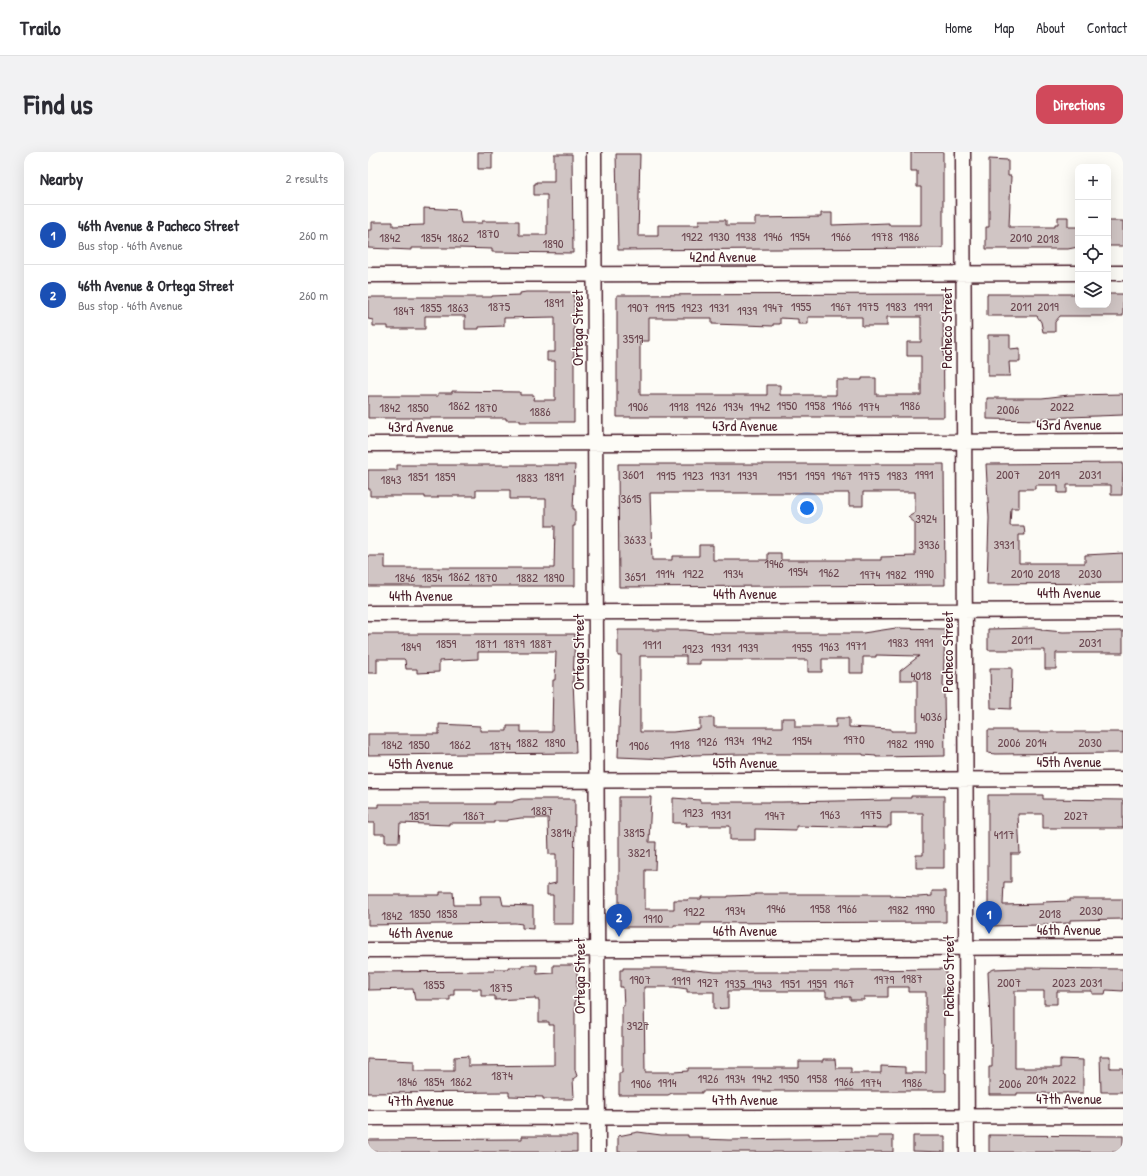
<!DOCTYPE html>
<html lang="en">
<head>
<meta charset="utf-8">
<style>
  body { margin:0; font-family:"Patrick Hand",sans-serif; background:#f2f2f3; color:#2b2b33 }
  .controls { position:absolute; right:12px; top:12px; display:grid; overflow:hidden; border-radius:8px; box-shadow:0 4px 16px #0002 }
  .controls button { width:36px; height:36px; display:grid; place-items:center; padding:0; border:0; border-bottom:1px solid #e1e1e2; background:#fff; color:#2b2b33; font:20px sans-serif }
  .you { position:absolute; left:439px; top:356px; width:14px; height:14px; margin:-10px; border:3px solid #fff; border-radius:50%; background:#1a73e8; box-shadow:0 0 0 6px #1a73e833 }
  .badge { display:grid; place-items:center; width:26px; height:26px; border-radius:50%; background:#d1495b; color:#fff; font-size:13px; font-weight:700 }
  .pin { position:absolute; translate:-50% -33px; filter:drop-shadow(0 1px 2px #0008) }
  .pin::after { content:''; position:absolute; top:21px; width:14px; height:12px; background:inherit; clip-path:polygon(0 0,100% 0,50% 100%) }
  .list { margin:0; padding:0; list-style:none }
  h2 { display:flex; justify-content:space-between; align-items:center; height:52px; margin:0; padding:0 16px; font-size:17px }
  h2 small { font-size:13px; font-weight:400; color:#7c7c81 }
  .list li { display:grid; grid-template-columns:26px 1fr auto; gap:12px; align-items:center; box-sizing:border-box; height:60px; padding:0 16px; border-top:1px solid #e1e1e2 }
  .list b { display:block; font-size:15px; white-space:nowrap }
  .list p { margin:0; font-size:13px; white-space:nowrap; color:#7c7c81 }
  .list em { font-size:13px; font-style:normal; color:#7c7c81 }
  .icon { flex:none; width:22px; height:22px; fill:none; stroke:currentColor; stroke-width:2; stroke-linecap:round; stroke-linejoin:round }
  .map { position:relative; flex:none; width:755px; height:1000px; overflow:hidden; border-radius:12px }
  header { display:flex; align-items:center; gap:24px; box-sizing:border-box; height:56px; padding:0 20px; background:#fff; border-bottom:1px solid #e1e1e2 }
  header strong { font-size:19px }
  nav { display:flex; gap:22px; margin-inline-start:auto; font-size:14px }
  .intro { display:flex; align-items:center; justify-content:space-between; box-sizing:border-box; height:96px; padding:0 24px }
  h1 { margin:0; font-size:28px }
  .button { padding:10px 18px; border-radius:12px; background:#d1495b; color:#fff; font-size:14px; font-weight:700 }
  main { display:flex; gap:24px; padding:0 24px }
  aside { flex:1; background:#fff; border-radius:12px; box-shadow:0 4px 16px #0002 }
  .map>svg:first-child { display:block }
  .building { fill:#d0c5c4; stroke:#4a1f2b; fill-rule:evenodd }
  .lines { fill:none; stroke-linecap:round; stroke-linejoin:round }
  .street-casing { stroke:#4a1f2b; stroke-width:17 }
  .street { stroke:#fdfcf7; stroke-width:14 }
  .labels { text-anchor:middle; stroke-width:3; stroke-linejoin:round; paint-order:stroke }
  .number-label { font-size:13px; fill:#6c4851 }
  .street-label { font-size:15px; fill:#4a1f2b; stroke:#fdfcf7 }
</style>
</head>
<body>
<header>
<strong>Trailo</strong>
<nav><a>Home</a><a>Map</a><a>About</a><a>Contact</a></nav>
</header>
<div class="intro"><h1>Find us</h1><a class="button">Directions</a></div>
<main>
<aside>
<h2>Nearby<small>2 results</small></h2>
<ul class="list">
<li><span class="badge" style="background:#1a4fb4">1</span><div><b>46th Avenue &amp; Pacheco Street</b><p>Bus stop · 46th Avenue</p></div><em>260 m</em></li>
<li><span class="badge" style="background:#1a4fb4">2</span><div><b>46th Avenue &amp; Ortega Street</b><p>Bus stop · 46th Avenue</p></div><em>260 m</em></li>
</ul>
</aside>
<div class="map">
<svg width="755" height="1000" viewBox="0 0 755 1000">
  <rect width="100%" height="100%" fill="#fdfcf7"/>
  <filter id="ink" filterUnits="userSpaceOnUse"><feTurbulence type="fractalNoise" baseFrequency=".025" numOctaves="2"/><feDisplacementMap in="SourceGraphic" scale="8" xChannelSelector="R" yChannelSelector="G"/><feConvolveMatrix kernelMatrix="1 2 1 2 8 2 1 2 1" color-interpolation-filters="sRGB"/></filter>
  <g filter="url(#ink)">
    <path class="building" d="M110 0H124V17H110Z
      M543 0H575V96L250 98 248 2H272L270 84H290V73H331V68H358V73H387V66L453 65V61H464V73L521 71V73H553V35H549V19H543Z
      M186 2H204L205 101 124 100V97L90 96H43V98L0 96V78H4V70H25V74L56 73V56L91 58 93 71H114V69H151V83H179V43H166V32H168V30H186Z
      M621 7 640 8V24H643L641 75H687V72H690V65H700V75H710V95L700 97H618V75H621Z
      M740 69H755V94H740Z
      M158 140H206V270H152V268H138V266H0V244H70V241H84V239L152 240V243H166L165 248H187V209H179V200H187V165L136 166V174L111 175V177H97V164H57V177H20V174H5V168L0 167V145H124V144L152 143V141Z
      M575 142 576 265H249V143ZM440 165H494V174H519V165H553V190H539V204H553V243H508V226H494V228H468V243H412V233H399V243H272V189H281V166H344V172L405 174V172H412V166L430 167V172H440Z
      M619 142H710V153H740V142H755V164H692L687 170V180H675L673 170 669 164H619Z
      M620 183H642V197L652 196V210H641L642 224H620Z
      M755 242V263L674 266V268L619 267V246H674L701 243Z
      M755 311 754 343H743V333H699V341H690V333H667V337H651V356H643L642 374H656L657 383H651V411H717V403L755 401V431L619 432 621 366 618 312Z
      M250 312H576L577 433 251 435ZM495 340H547V361L540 365 547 371V404L513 405V408H413V401H400V408H345V393H331V404H304V408H284L282 341H481V354H495Z
      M29 313H207L205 357H207V374H205V416H207V434H0V404H17V416H186L187 374H178V347H142V338H108V344H70V346H57V344H2V337H0V318H29Z
      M528 476 577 477 575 534 579 537 576 540 577 604 508 605V604L495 603V602H373L326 603 299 607 250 605 253 524V504H250V478H318L346 481H495ZM508 503 551 504 532 519V528H549V579H523V577L481 575V566H468V575H427V566H414V575H346V566H332V577L305 580H272V504H318V512H332V508H440V520H454V507H481V521H495V505H508Z
      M668 476 674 477V478L695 480 755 479V501H688V517H677V498H620V477Z
      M0 482H207L205 528 208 601 0 603V582H71V572L112 574V579H139V574H153V580H184L185 528H187L188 500H110V507L71 509V520L49 521V517H38L37 508 36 507H9V521H0Z
      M622 516H644L643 557 623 556Z
      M620 578H648V580H755V601L627 602 620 601Z
      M620 643H675V647L755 648V676H675V662H650L652 702H643V730H636L635 753 675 752V750L702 749V747H755V767L702 768V771L675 772V773L620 774Z
      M543 644H576V716H548V703H555V661H523V674H520V676L428 674V678L387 677V688H362V674H318L319 671H305V646L332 648V650H414L523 648V646H543Z
      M251 645H283L281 690H288L287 718H277V757H306V748H320V747H333V745H360V744L387 743V742H523V744L550 745 564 744V739H578V770L333 771V773H306V775H251Z
      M153 647H207L206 772H185V743H179V733L188 731V702H181L180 666H153L140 668V669H126V671H81V673L32 671 31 690H17V682H7V671H0V655H10V652H126V650H145V649Z
      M72 740H85L86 753H113L112 744H133L135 753 165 754V777L154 776V772L147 771 0 773V743H72Z
      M154 813H169V822L185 821V813H209V848H207V918L209 924 205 927 206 945 204 947H175V945L141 944V940L0 941V907L46 909V919H86V905L100 904V914L186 913V873H181V870H171V848H167V846L127 848V844H113V837H86V843H82V848H47L45 837 0 838V820L126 819 127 817H140V815H154Z
      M255 816H306L347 820H482V818L578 817V836H576V921H578V939H334V941H304L300 943H251V921H254V854H256L255 835H252V818H255ZM276 835H306L319 837V840H346V857L360 856V839H458V845H482V848H496V845H520V835H540V840H558V921H537V915L513 914V921H483V916H468L467 907H455V909H431V916H320V919L306 920H277Z
      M652 816 755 817V839L738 838 737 842H724V839H689V852H676V839H647V916H692V907L715 908V941H649V943H621V915H624V894H623L620 820 626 817Z
      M732 904H742V916H755V940H733Z
      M270 980 293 983H320V985H334V987L361 988 503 986H510V984H525V1000H250V984Z
      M621 983 755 984V1000H621Z
      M154 984H209V1000H0V988L154 987Z
      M545 984H577V1000L545 999Z"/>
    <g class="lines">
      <g class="street-casing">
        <path id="street" d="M226 0 230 1000
          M595 0 599 1000
          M740 121H755
          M0 123 710 121
          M0 292 755 289
          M0 461 755 458
          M0 629 755 627
          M0 798 755 795
          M0 966 755 964"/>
      </g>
      <use href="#street" class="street"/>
    </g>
  </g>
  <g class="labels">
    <g class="number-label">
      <text x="120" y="86">1870</text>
      <text x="324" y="89">1922</text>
      <text x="351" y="89">1930</text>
      <text x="378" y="89">1938</text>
      <text x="405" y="89">1946</text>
      <text x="432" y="89">1954</text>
      <text x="473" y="89">1966</text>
      <text x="514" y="89">1978</text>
      <text x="541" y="89">1986</text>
      <text x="22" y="90">1842</text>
      <text x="63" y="90">1854</text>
      <text x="90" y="90">1862</text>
      <text x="653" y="90">2010</text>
      <text x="680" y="91">2018</text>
      <text x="185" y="96">1890</text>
      <text x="186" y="155">1891</text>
      <text x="131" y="159">1875</text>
      <text x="433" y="159">1955</text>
      <text x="473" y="159">1967</text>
      <text x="500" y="159">1975</text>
      <text x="528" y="159">1983</text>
      <text x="555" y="159">1991</text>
      <text x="653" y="159">2011</text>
      <text x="680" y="159">2019</text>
      <text x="63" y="160">1855</text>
      <text x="90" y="160">1863</text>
      <text x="270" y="160">1907</text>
      <text x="297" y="160">1915</text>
      <text x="324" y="160">1923</text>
      <text x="351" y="160">1931</text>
      <text x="405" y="160">1947</text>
      <text x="36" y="163">1847</text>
      <text x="379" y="163">1939</text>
      <text x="265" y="191">3519</text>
      <text x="91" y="258">1862</text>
      <text x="419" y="258">1950</text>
      <text x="447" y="258">1958</text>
      <text x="474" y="258">1966</text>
      <text x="542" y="258">1986</text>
      <text x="270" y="259">1906</text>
      <text x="311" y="259">1918</text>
      <text x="338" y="259">1926</text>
      <text x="365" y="259">1934</text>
      <text x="392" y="259">1942</text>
      <text x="501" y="259">1974</text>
      <text x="694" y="259">2022</text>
      <text x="22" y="260">1842</text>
      <text x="50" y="260">1850</text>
      <text x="118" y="260">1870</text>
      <text x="640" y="262">2006</text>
      <text x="172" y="264">1886</text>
      <text x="265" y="327">3601</text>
      <text x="556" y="327">1991</text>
      <text x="640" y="327">2007</text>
      <text x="681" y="327">2019</text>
      <text x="722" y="327">2031</text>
      <text x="298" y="328">1915</text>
      <text x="325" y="328">1923</text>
      <text x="352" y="328">1931</text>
      <text x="379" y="328">1939</text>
      <text x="419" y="328">1951</text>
      <text x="447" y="328">1959</text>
      <text x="474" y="328">1967</text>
      <text x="501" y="328">1975</text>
      <text x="529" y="328">1983</text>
      <text x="50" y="329">1851</text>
      <text x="77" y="329">1859</text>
      <text x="186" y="329">1891</text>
      <text x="159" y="330">1883</text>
      <text x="23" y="332">1843</text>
      <text x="263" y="351">3615</text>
      <text x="558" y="371">3924</text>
      <text x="267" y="392">3633</text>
      <text x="561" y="397">3936</text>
      <text x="636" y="397">3931</text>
      <text x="406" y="416">1946</text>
      <text x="430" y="424">1954</text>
      <text x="461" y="425">1962</text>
      <text x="297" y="426">1914</text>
      <text x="325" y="426">1922</text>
      <text x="365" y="426">1934</text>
      <text x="556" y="426">1990</text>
      <text x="654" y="426">2010</text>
      <text x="681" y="426">2018</text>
      <text x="722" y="426">2030</text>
      <text x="502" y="427">1974</text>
      <text x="528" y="427">1982</text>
      <text x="91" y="429">1862</text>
      <text x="267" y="429">3651</text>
      <text x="37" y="430">1846</text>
      <text x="64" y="430">1854</text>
      <text x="118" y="430">1870</text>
      <text x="159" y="430">1882</text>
      <text x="186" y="430">1890</text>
      <text x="654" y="492">2011</text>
      <text x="530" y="495">1983</text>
      <text x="556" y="495">1991</text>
      <text x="722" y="495">2031</text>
      <text x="78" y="496">1859</text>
      <text x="118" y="496">1871</text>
      <text x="146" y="496">1879</text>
      <text x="173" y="496">1887</text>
      <text x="284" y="497">1911</text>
      <text x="488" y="498">1971</text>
      <text x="43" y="499">1849</text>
      <text x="461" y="499">1963</text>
      <text x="353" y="500">1931</text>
      <text x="380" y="500">1939</text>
      <text x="434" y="500">1955</text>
      <text x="325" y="501">1923</text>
      <text x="553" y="528">4018</text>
      <text x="563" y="569">4036</text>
      <text x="486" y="592">1970</text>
      <text x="366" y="593">1934</text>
      <text x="394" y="593">1942</text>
      <text x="434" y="593">1954</text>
      <text x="339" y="594">1926</text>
      <text x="159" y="595">1882</text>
      <text x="187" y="595">1890</text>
      <text x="641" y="595">2006</text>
      <text x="668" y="595">2014</text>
      <text x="722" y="595">2030</text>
      <text x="529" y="596">1982</text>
      <text x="556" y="596">1990</text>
      <text x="24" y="597">1842</text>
      <text x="51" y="597">1850</text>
      <text x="92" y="597">1862</text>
      <text x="312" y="597">1918</text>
      <text x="132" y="598">1874</text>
      <text x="271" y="598">1906</text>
      <text x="174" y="663">1887</text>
      <text x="325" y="665">1923</text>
      <text x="353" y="667">1931</text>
      <text x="462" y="667">1963</text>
      <text x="503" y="667">1975</text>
      <text x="51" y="668">1851</text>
      <text x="106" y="668">1867</text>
      <text x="407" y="668">1947</text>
      <text x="708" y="668">2027</text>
      <text x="193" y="685">3814</text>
      <text x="266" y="685">3815</text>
      <text x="636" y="687">4117</text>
      <text x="271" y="705">3821</text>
      <text x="408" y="761">1946</text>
      <text x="452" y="761">1958</text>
      <text x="479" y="761">1966</text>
      <text x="530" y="762">1982</text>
      <text x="557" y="762">1990</text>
      <text x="367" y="763">1934</text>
      <text x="723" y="763">2030</text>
      <text x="326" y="764">1922</text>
      <text x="52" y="766">1850</text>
      <text x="79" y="766">1858</text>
      <text x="682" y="766">2018</text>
      <text x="24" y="768">1842</text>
      <text x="285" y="771">1910</text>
      <text x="544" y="831">1987</text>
      <text x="272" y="832">1907</text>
      <text x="516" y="832">1979</text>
      <text x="313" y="833">1919</text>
      <text x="340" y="835">1927</text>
      <text x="641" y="835">2007</text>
      <text x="696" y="835">2023</text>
      <text x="723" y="835">2031</text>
      <text x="367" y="836">1935</text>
      <text x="394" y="836">1943</text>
      <text x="422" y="836">1951</text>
      <text x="449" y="836">1959</text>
      <text x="476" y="836">1967</text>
      <text x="66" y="837">1855</text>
      <text x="133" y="840">1875</text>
      <text x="270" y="878">3927</text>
      <text x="134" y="928">1874</text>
      <text x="340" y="931">1926</text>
      <text x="367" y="931">1934</text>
      <text x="394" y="931">1942</text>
      <text x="421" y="931">1950</text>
      <text x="449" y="931">1958</text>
      <text x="669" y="932">2014</text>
      <text x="696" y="932">2022</text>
      <text x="39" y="934">1846</text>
      <text x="66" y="934">1854</text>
      <text x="93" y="934">1862</text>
      <text x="476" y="934">1966</text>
      <text x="299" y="935">1914</text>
      <text x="503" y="935">1974</text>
      <text x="544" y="935">1986</text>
      <text x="273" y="936">1906</text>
      <text x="642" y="936">2006</text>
    </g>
    <g class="street-label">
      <text x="355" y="110">42nd Avenue</text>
      <text transform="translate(210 176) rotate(-90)" y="5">Ortega Street</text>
      <text transform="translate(579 176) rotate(-90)" y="5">Pacheco Street</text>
      <text x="701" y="278">43rd Avenue</text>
      <text x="377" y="279">43rd Avenue</text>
      <text x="53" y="280">43rd Avenue</text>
      <text x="701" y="446">44th Avenue</text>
      <text x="377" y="447">44th Avenue</text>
      <text x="53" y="449">44th Avenue</text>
      <text transform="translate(211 500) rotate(-90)" y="5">Ortega Street</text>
      <text transform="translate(580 500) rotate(-90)" y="5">Pacheco Street</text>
      <text x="701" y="615">45th Avenue</text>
      <text x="377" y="616">45th Avenue</text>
      <text x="53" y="617">45th Avenue</text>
      <text x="701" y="783">46th Avenue</text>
      <text x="377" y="784">46th Avenue</text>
      <text x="53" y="786">46th Avenue</text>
      <text transform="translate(212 824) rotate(-90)" y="5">Ortega Street</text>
      <text transform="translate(581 824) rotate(-90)" y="5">Pacheco Street</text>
      <text x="701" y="952">47th Avenue</text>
      <text x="377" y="953">47th Avenue</text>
      <text x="53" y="954">47th Avenue</text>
    </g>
  </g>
</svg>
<div class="controls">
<button>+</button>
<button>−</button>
<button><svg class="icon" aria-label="locate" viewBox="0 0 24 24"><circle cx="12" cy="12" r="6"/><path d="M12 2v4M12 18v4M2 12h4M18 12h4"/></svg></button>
<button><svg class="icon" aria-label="layers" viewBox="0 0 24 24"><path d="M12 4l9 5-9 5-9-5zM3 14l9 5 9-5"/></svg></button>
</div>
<div class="you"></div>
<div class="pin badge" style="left:621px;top:782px;background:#1a4fb4">1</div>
<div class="pin badge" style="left:251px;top:785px;background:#1a4fb4">2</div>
</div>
</main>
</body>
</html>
